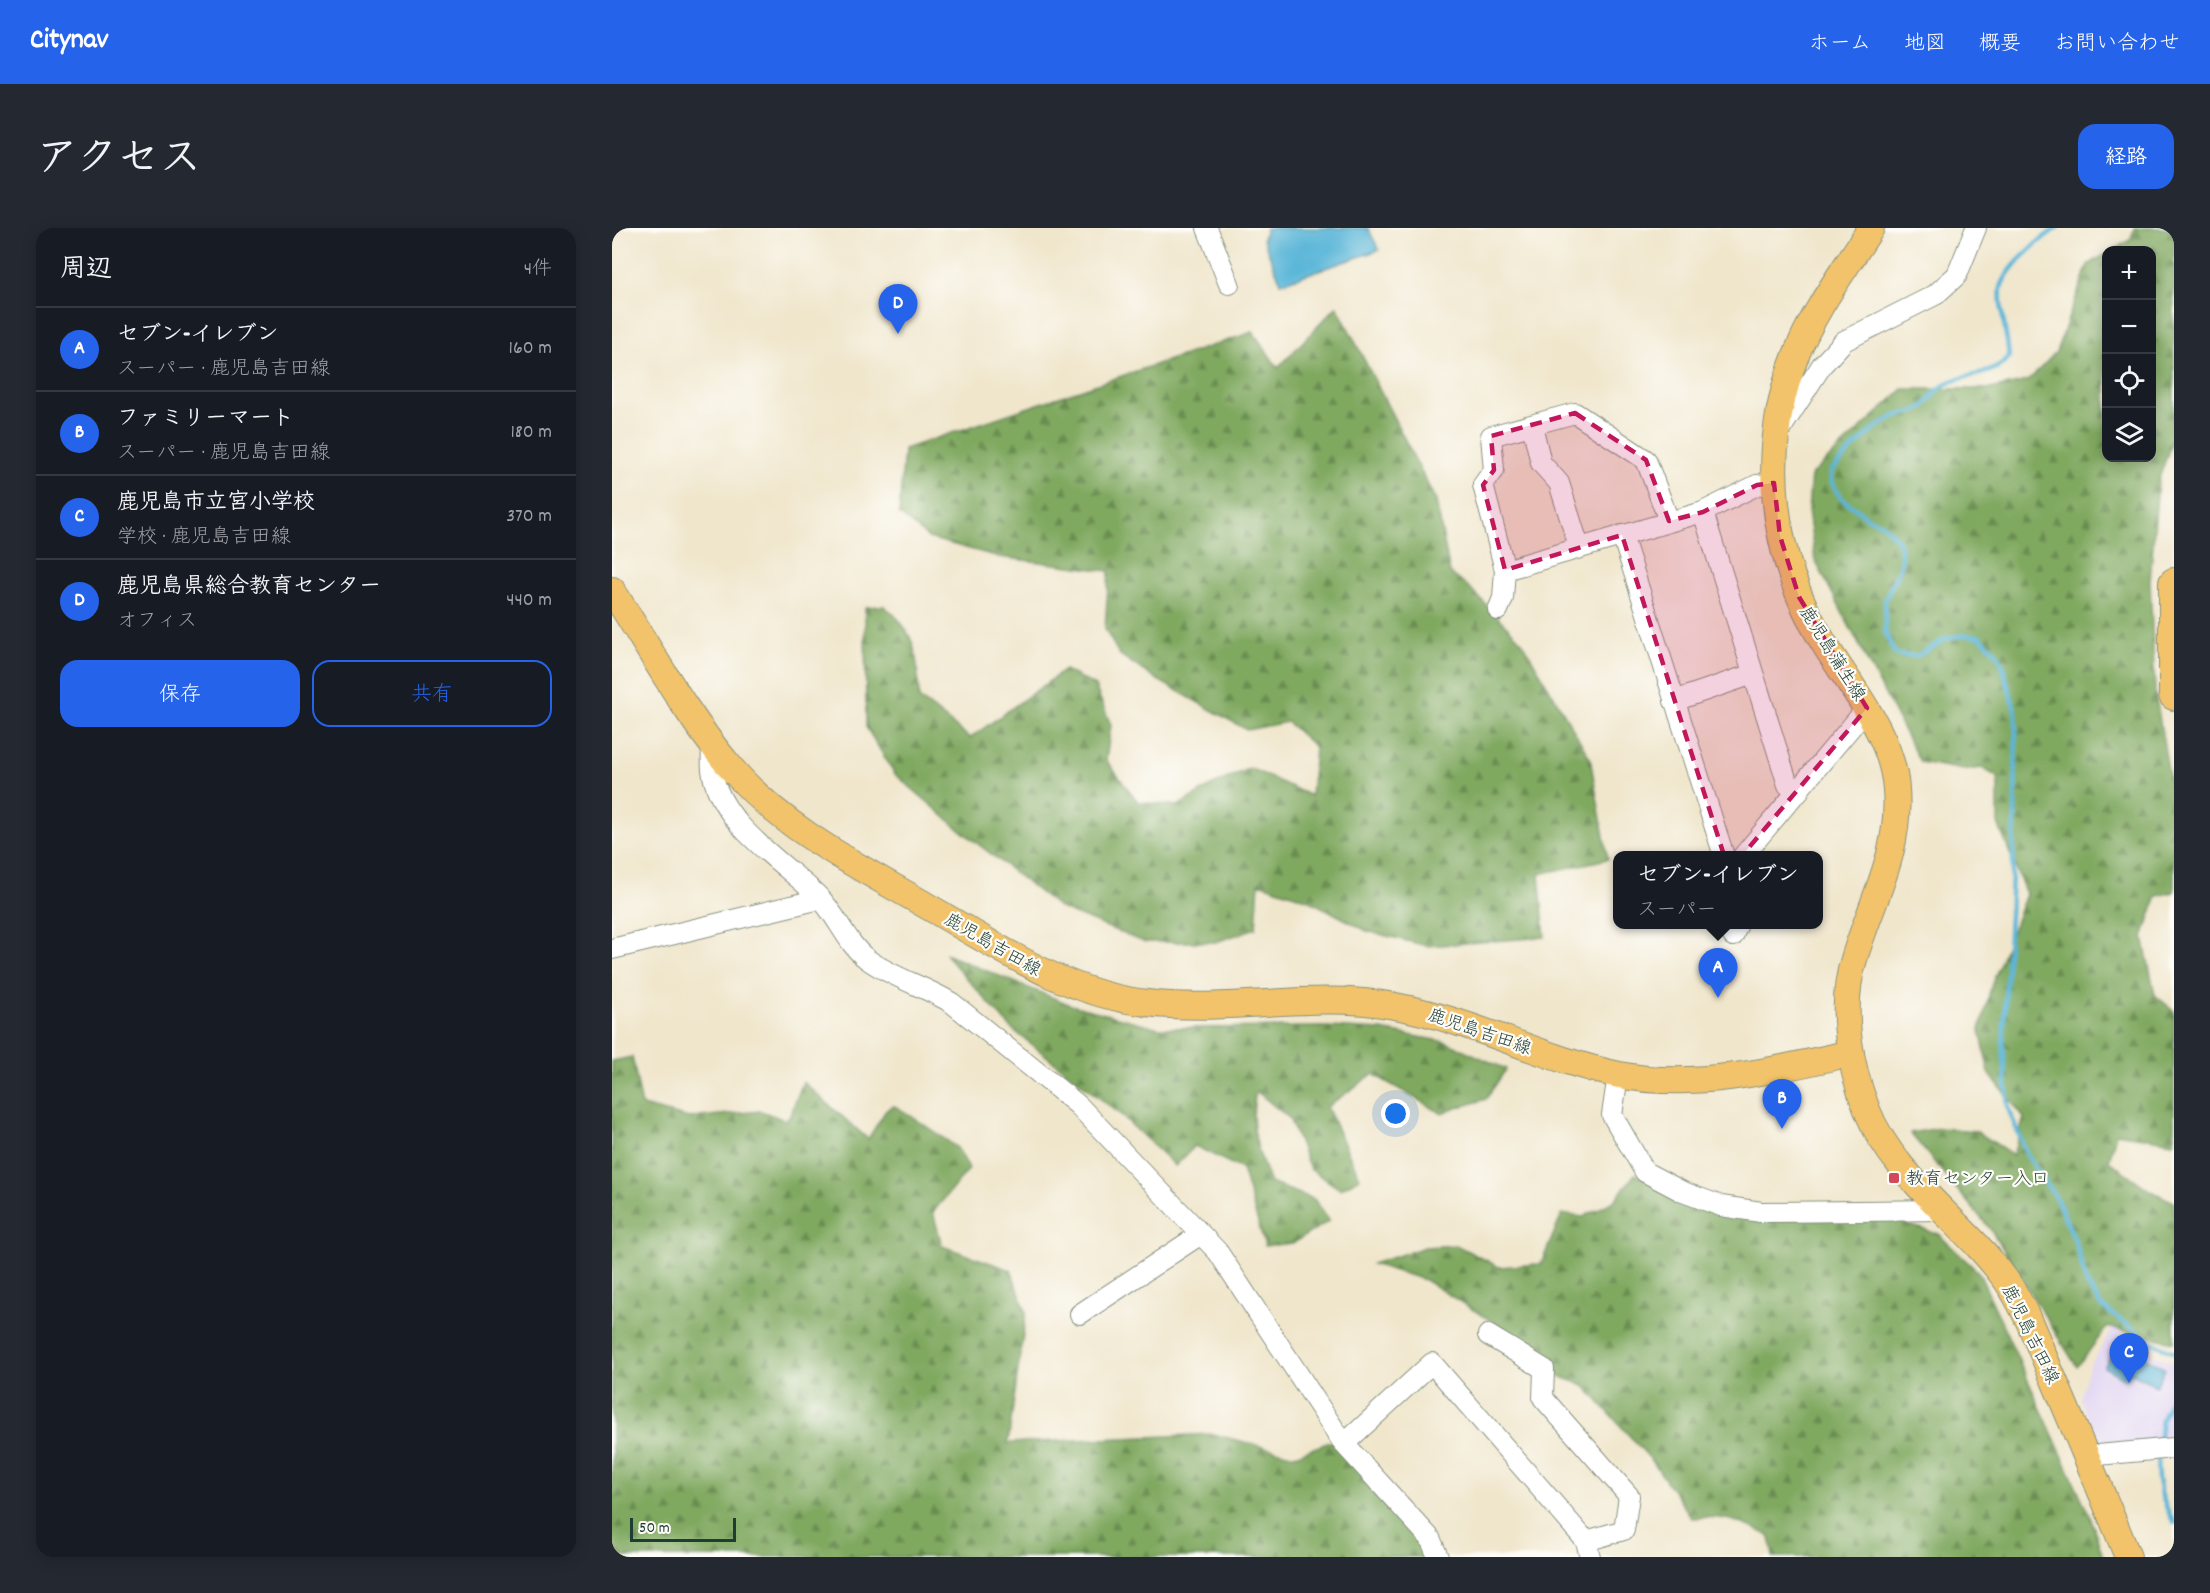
<!DOCTYPE html>
<html lang="ja">
<head>
<meta charset="utf-8">
<style>
  body { margin:0; font-family:Dekko,"Klee One",sans-serif; background:#242831; color:#f1f3f6 }
  .controls { position:absolute; right:18px; top:18px; display:grid; overflow:hidden; border-radius:12px; box-shadow:0 3px 15px #0003 }
  .controls button { width:54px; height:54px; display:grid; place-items:center; padding:0; border:0; border-bottom:2px solid #363941; background:#171b24; color:#f1f3f6; font:30px sans-serif }
  .scale { position:absolute; left:18px; bottom:15px; width:106px; box-sizing:border-box; padding-left:6px; border:3px solid #1f3d34; border-top:0; font-size:16px; line-height:21px; white-space:nowrap; color:#1f3d34; -webkit-text-stroke:4px #fdfcf7; paint-order:stroke }
  .you { position:absolute; left:784px; top:886px; width:21px; height:21px; margin:-15px; border:4px solid #fff; border-radius:50%; background:#1a73e8; box-shadow:0 0 0 9px #1a73e833 }
  .badge { display:grid; place-items:center; width:39px; height:39px; border-radius:50%; background:#2563eb; color:#fff; font-size:20px; font-weight:700 }
  .pin { position:absolute; translate:-50% -50px; filter:drop-shadow(0 2px 3px #0008) }
  .pin::after { content:''; position:absolute; top:32px; width:21px; height:18px; background:inherit; clip-path:polygon(0 0,100% 0,50% 100%) }
  .popup { position:absolute; left:1001px; top:623px; width:210px; height:78px; box-sizing:border-box; display:grid; place-content:center; border-radius:12px; background:#171b24; filter:drop-shadow(0 2px 4px #0005); font-size:20px; white-space:nowrap; color:#9ea1a6 }
  .popup b { font-size:22px; color:#f1f3f6 }
  .popup::after { content:''; position:absolute; left:50%; top:100%; margin-left:-12px; border:12px solid transparent; border-top-color:#171b24 }
  .list { margin:0; padding:0; list-style:none }
  h2 { display:flex; justify-content:space-between; align-items:center; height:78px; margin:0; padding:0 24px; font-size:26px }
  h2 small { font-size:20px; font-weight:400; color:#9ea1a6 }
  .list li { display:grid; grid-template-columns:39px 1fr auto; gap:18px; align-items:center; box-sizing:border-box; height:84px; padding:0 24px; border-top:2px solid #363941 }
  .list b { display:block; font-size:22px; white-space:nowrap }
  .list p { margin:0; font-size:20px; white-space:nowrap; color:#9ea1a6 }
  .list em { font-size:20px; font-style:normal; color:#9ea1a6 }
  .actions { display:flex; gap:12px; padding:18px 24px }
  .actions a { flex:1; padding:14px 0; border:2px solid #2563eb; border-radius:18px; text-align:center; font-size:21px; color:#2563eb }
  .actions .main { background:#2563eb; color:#fff }
  .icon { flex:none; width:33px; height:33px; fill:none; stroke:currentColor; stroke-width:2; stroke-linecap:round; stroke-linejoin:round }
  .map { position:relative; flex:none; width:1562px; height:1329px; overflow:hidden; border-radius:18px }
  header { display:flex; align-items:center; gap:36px; box-sizing:border-box; height:84px; padding:0 30px; background:#2563eb; color:#fff }
  header strong { font-size:28px }
  nav { display:flex; gap:33px; margin-inline-start:auto; font-size:21px }
  .intro { display:flex; align-items:center; justify-content:space-between; box-sizing:border-box; height:144px; padding:0 36px }
  h1 { margin:0; font-size:42px }
  .button { padding:15px 27px; border-radius:18px; background:#2563eb; color:#fff; font-size:21px; font-weight:700 }
  main { display:flex; gap:36px; padding:0 36px }
  aside { flex:1; background:#171b24; border-radius:18px; box-shadow:0 3px 15px #0003 }
  .map>svg:first-child { display:block }
  .built { fill:#e1d4f3 }
  .forest { fill:url(#forest-firs); stroke:#50734a; stroke-width:1.5 }
  .water { fill:#5ab6d8; stroke:#3c7a86; stroke-width:1.5 }
  .lines { fill:none; stroke-linecap:round; stroke-linejoin:round }
  .stream { stroke:#5ab6d8; stroke-width:4.5 }
  .minor-casing { stroke:#889280; stroke-width:22 }
  .major-casing { stroke:#889280; stroke-width:28 }
  .highway-casing { stroke:#889280; stroke-width:32 }
  .minor { stroke:#fff; stroke-width:20 }
  .major { stroke:#f2c36a; stroke-width:26 }
  .highway { stroke:#f2c36a; stroke-width:30 }
  .marked { fill:#c2185b; fill-opacity:0.2; stroke:#c2185b; stroke-width:4.5; stroke-dasharray:12 8; stroke-linejoin:round }
  .poi-dot { fill:#d1495b; stroke:#fdfcf7; stroke-width:2 }
  .labels { text-anchor:middle; stroke-width:4.5; stroke-linejoin:round; paint-order:stroke }
  .street-label { font-size:18px; fill:#1f3d34; stroke:#fdfcf7 }
  .poi-label { font-size:18px; fill:#1f3d34; stroke:#fdfcf7; text-anchor:start }
</style>
</head>
<body>
<header>
<strong>Citynav</strong>
<nav><a>ホーム</a><a>地図</a><a>概要</a><a>お問い合わせ</a></nav>
</header>
<div class="intro"><h1>アクセス</h1><a class="button">経路</a></div>
<main>
<aside>
<h2>周辺<small>4件</small></h2>
<ul class="list">
<li><span class="badge">A</span><div><b>セブン-イレブン</b><p>スーパー · 鹿児島吉田線</p></div><em>160 m</em></li>
<li><span class="badge">B</span><div><b>ファミリーマート</b><p>スーパー · 鹿児島吉田線</p></div><em>180 m</em></li>
<li><span class="badge">C</span><div><b>鹿児島市立宮小学校</b><p>学校 · 鹿児島吉田線</p></div><em>370 m</em></li>
<li><span class="badge">D</span><div><b>鹿児島県総合教育センター</b><p>オフィス</p></div><em>440 m</em></li>
</ul>
<div class="actions"><a class="main">保存</a><a>共有</a></div>
</aside>
<div class="map">
<svg width="1562" height="1329" viewBox="0 0 1562 1329">
  <defs>
    <pattern id="forest-firs" width="22" height="20" patternUnits="userSpaceOnUse" patternTransform="scale(1.5)"><rect width="22" height="20" fill="#80a960"/><path d="M5 1l3.5 6h-7zM16 11l3.5 6h-7z" fill="#688b50"/></pattern>
  </defs>
  <rect width="100%" height="100%" fill="#fdfcf7"/>
  <filter id="ink" filterUnits="userSpaceOnUse"><feTurbulence type="fractalNoise" baseFrequency=".0167" numOctaves="2"/><feDisplacementMap in="SourceGraphic" scale="12" xChannelSelector="R" yChannelSelector="G"/><feConvolveMatrix kernelMatrix="1 2 1 2 8 2 1 2 1" color-interpolation-filters="sRGB"/></filter>
  <filter id="wash" filterUnits="userSpaceOnUse"><feTurbulence type="fractalNoise" baseFrequency=".008" numOctaves="4" result="noise"/><feDisplacementMap in="SourceGraphic" scale="24" xChannelSelector="R" yChannelSelector="G"/><feGaussianBlur stdDeviation="1.35" result="paint"/><feColorMatrix in="noise" values="0 0 0 0 0 0 0 0 0 0 0 0 0 0 0 0 0 1.4 0 .05"/><feComposite in="paint" operator="in"/></filter>
  <g filter="url(#wash)">
    <rect width="100%" height="100%" fill="#f0e6cc"/>
    <path class="built" d="M1502 1099 1529 1120 1562 1135V1216L1488 1220 1468 1171 1477 1139Z"/>
    <path class="forest" d="M1523 0H1562V208L1546 253 1538 353 1543 463 1562 578V664L1545 668 1531 709 1543 767 1562 783V914L1504 905 1497 933 1539 963 1562 974V1114L1495 1099 1465 1139 1379 1002 1298 905 1328 900 1364 903 1401 927 1412 890 1377 845 1368 802 1379 759 1414 666 1386 595V549L1370 540 1352 542 1308 534 1203 332 1196 283 1199 247 1291 161H1378L1416 153 1444 124 1476 37 1494 26V230H1540V22H1501L1518 12Z
      M725 78 824 273 838 345 859 361 910 414 978 530 996 631 927 646 933 709 815 718 755 703 695 671 647 655 644 700 604 714H532L448 680 347 601 283 546 254 499 253 379 272 378C306 404 305 430 307 470L358 510 453 442 483 458 499 497 494 532 526 574 566 578 599 558 638 540 699 568 703 519 675 494 635 502 539 448 507 426 493 401 497 343 387 329 317 310 287 286 292 221 641 104 666 140Z
      M333 726 459 777 547 800 717 799 769 802 834 814 894 841 874 871 829 885 761 846 715 879 748 950 728 961 698 941 677 890 644 863C636 897 646 924 658 955L702 971 717 993 681 1015 653 1018 630 941 583 918 563 938 509 887 399 800Z
      M20 829 30 878 77 890 149 883 173 892 178 887 191 854 256 911 274 882 282 878C287 879 342 917 345 920 350 926 353 934 357 941L321 984 330 1018 399 1042 414 1084 396 1215 601 1206 683 1227 721 1213 812 1312 818 1329H0V833Z
      M1023 946 1079 974 1278 991 1326 1006 1367 1045 1479 1291 1491 1329H1161L1158 1308C1129 1294 1113 1287 1080 1290L1041 1234 972 1157 947 1148 904 1108 813 1052 760 1036 813 1019 844 1017 887 1039 929 1036 950 986 971 989 1002 973Z"/>
    <path class="water" d="M654 0H756L767 22 669 55 651 11Z
      M1507 1114 1553 1141 1544 1158 1519 1144 1515 1152 1492 1139Z"/>
    <g class="lines">
      <path class="stream" d="M1445 0C1428 11 1394 40 1389 60 1386 76 1396 110 1397 129 1379 152 1349 143 1327 161 1321 165 1318 173 1312 178 1302 187 1288 184 1278 191 1255 203 1237 225 1219 243V253L1229 270 1256 290 1270 296 1285 311 1289 321V338L1273 372V404L1282 424 1286 427 1305 428 1333 411 1351 407 1367 408 1383 423 1389 433 1404 485 1403 592 1391 818 1396 880 1415 927 1445 972 1464 1015 1474 1054 1489 1078 1539 1114 1562 1124
        M1547 1216 1550 1191 1562 1165
        M1546 1228C1543 1254 1550 1272 1562 1295"/>
    </g>
  </g>
  <g filter="url(#ink)">
    <g class="lines">
      <g class="minor-casing">
        <path id="minor" d="M595 0 617 56
          M920 197 929 235 947 255 967 319
          M1168 202 1210 137 1232 113 1323 67 1345 47 1364 0
          M1091 284 1176 557 1186 565
          M1010 307 1112 628
          M893 342 871 257 882 242 879 208 963 185 1034 232 1057 293
          M886 382 891 370 893 342 1091 284 1145 257 1162 255
          M1062 473 1141 446
          M100 514C100 523 99 533 100 542 107 596 172 634 207 669 225 687 235 716 255 731 281 750 312 758 340 775L466 877 606 1024 732 1216 818 1310 826 1329
          M1131 628 1255 480
          M1121 708 1126 696
          M0 721 208 671
          M1006 847 1000 887 1033 944 1071 964 1109 978 1149 984 1333 982
          M468 1086 589 1006
          M876 1107 932 1141 931 1170 1017 1268 1012 1302 974 1313
          M732 1216 820 1135 974 1313 978 1329
          M1475 1228 1562 1220"/>
      </g>
      <g class="major-casing">
        <path id="major" d="M1259 0C1233 41 1202 82 1184 127 1146 223 1159 331 1213 417 1240 461 1280 507 1284 561 1289 625 1260 671 1242 731 1227 779 1237 836 1255 882 1282 951 1352 993 1394 1052 1415 1082 1427 1119 1442 1152 1467 1211 1492 1270 1516 1329
          M0 362C38 421 73 486 119 540 171 601 246 638 315 678 385 718 453 766 535 775 618 785 699 763 783 778 860 792 930 831 1007 847 1083 862 1165 842 1239 825"/>
      </g>
      <g class="highway-casing">
        <path id="highway" d="M1562 355V467"/>
      </g>
      <use href="#minor" class="minor"/>
      <use href="#major" class="major"/>
      <use href="#highway" class="highway"/>
    </g>
  </g>
  <path class="marked" d="M963 185 1034 232 1057 293 1091 284 1145 257 1162 255 1168 308 1187 369 1255 480 1117 643 1010 307 893 342 871 257 882 242 879 208Z"/>
  <rect class="poi-dot" x="1276" y="944" width="12" height="12" rx="3"/>
  <g class="labels">
    <g class="street-label">
      <text transform="translate(1221 425) rotate(58)" y="6">鹿児島蒲生線</text>
      <text transform="translate(381 716) rotate(30)" y="6">鹿児島吉田線</text>
      <text transform="translate(868 803) rotate(19)" y="6">鹿児島吉田線</text>
      <text transform="translate(1419 1106) rotate(64)" y="6">鹿児島吉田線</text>
    </g>
    <g class="poi-label">
      <text x="1294" y="956">教育センター入口</text>
    </g>
  </g>
</svg>
<div class="controls">
<button>+</button>
<button>−</button>
<button><svg class="icon" aria-label="locate" viewBox="0 0 24 24"><circle cx="12" cy="12" r="6"/><path d="M12 2v4M12 18v4M2 12h4M18 12h4"/></svg></button>
<button><svg class="icon" aria-label="layers" viewBox="0 0 24 24"><path d="M12 4l9 5-9 5-9-5zM3 14l9 5 9-5"/></svg></button>
</div>
<div class="scale">50 m</div>
<div class="you"></div>
<div class="pin badge" style="left:1106px;top:770px">A</div>
<div class="popup"><b>セブン-イレブン</b>スーパー</div>
<div class="pin badge" style="left:1170px;top:901px">B</div>
<div class="pin badge" style="left:1517px;top:1155px">C</div>
<div class="pin badge" style="left:286px;top:106px">D</div>
</div>
</main>
</body>
</html>
